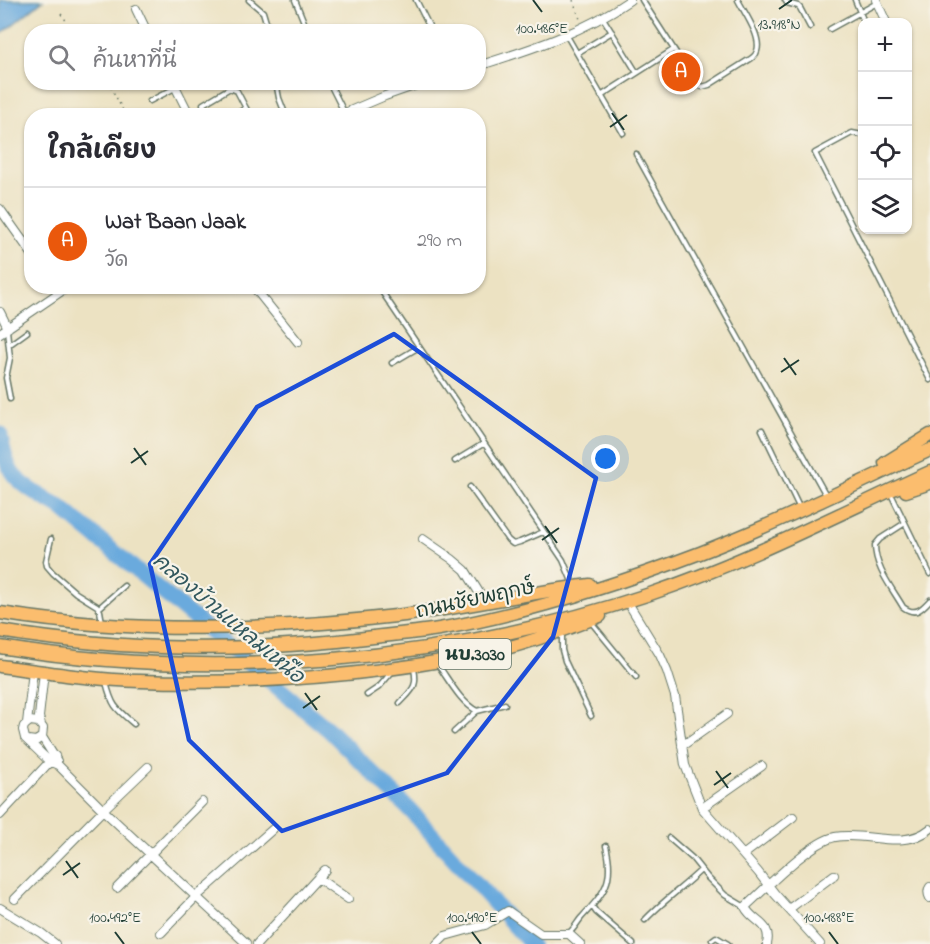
<!DOCTYPE html>
<html lang="th">
<head>
<meta charset="utf-8">
<style>
  body { margin:0; font-family:"Indie Flower","Playpen Sans Thai",sans-serif; background:#f2f2f3; color:#2b2b33 }
  .controls { position:absolute; right:18px; top:18px; display:grid; overflow:hidden; border-radius:12px; box-shadow:0 2px 4px #0004 }
  .controls button { width:54px; height:54px; display:grid; place-items:center; padding:0; border:0; border-bottom:2px solid #e1e1e2; background:#fff; color:#2b2b33; font:30px sans-serif }
  .you { position:absolute; left:606px; top:459px; width:21px; height:21px; margin:-15px; border:4px solid #fff; border-radius:50%; background:#1a73e8; box-shadow:0 0 0 9px #1a73e833 }
  .badge { display:grid; place-items:center; width:39px; height:39px; border-radius:50%; background:#ea580c; color:#fff; font-size:20px; font-weight:700 }
  .pin { position:absolute; translate:-50% -50%; border:3px solid #fff; box-shadow:0 2px 6px #0006 }
  .list { margin:0; padding:0; list-style:none }
  h2 { display:flex; justify-content:space-between; align-items:center; height:78px; margin:0; padding:0 24px; font-size:26px }
  h2 small { font-size:20px; font-weight:400; color:#7c7c81 }
  .list li { display:grid; grid-template-columns:39px 1fr auto; gap:18px; align-items:center; box-sizing:border-box; height:108px; padding:0 24px; border-top:2px solid #e1e1e2 }
  .list b { display:block; font-size:22px; white-space:nowrap }
  .list p { margin:0; font-size:20px; white-space:nowrap; color:#7c7c81 }
  .list em { font-size:20px; font-style:normal; color:#7c7c81 }
  .icon { flex:none; width:33px; height:33px; fill:none; stroke:currentColor; stroke-width:2; stroke-linecap:round; stroke-linejoin:round }
  .map { position:relative; flex:none; width:930px; height:944px; overflow:hidden }
  .search { position:absolute; background:#fff; box-shadow:0 2px 4px #0004; left:24px; top:24px; width:462px; height:66px; display:flex; align-items:center; gap:15px; box-sizing:border-box; padding:0 21px; border-radius:24px; color:#7c7c81; font-size:22px }
  .panel { position:absolute; background:#fff; box-shadow:0 2px 4px #0004; left:24px; top:108px; width:462px; height:186px; border-radius:24px }
  .map>svg:first-child { display:block }
  .water { fill:#6aaadd; stroke:#447488; stroke-width:1.5 }
  .lines { fill:none; stroke-linecap:round; stroke-linejoin:round }
  .river { stroke:#6aaadd; stroke-width:16 }
  .lane-casing { stroke:#677766; stroke-width:7 }
  .street-casing { stroke:#677766; stroke-width:10 }
  .primary-casing { stroke:#677766; stroke-width:15 }
  .path { stroke:#677766; stroke-width:1.5; stroke-dasharray:1.5 4.5; stroke-linecap:butt }
  .lane { stroke:#fff; stroke-width:4 }
  .street { stroke:#fff; stroke-width:8 }
  .primary { stroke:#fbbd6e; stroke-width:12 }
  .marked { fill:none; stroke:#1d4ed8; stroke-width:4.5; stroke-linejoin:round }
  .ticks { fill:none; stroke:#1f3d34; stroke-width:2 }
  .labels { text-anchor:middle; stroke-width:4.5; stroke-linejoin:round; paint-order:stroke }
  .shield { fill:#f7f3e8; stroke:#60746a; stroke-width:1.5 }
  .shield-label { font-size:18px; font-weight:bold; fill:#1f3d34 }
  .street-label { font-size:20px; fill:#1f3d34; stroke:#f7f3e8 }
  .water-label { font-size:21px; font-style:italic; fill:#32585e; stroke:#f7f3e8 }
  .ticks-label { font-size:15px; text-anchor:middle; fill:#1f3d34; stroke:#f7f3e8; stroke-width:4.5; stroke-linejoin:round; paint-order:stroke }
</style>
</head>
<body>
<div class="map">
<svg width="930" height="944" viewBox="0 0 930 944">
  <rect width="100%" height="100%" fill="#f7f3e8"/>
  <filter id="ink" filterUnits="userSpaceOnUse"><feTurbulence type="fractalNoise" baseFrequency=".0167" numOctaves="2"/><feDisplacementMap in="SourceGraphic" scale="12" xChannelSelector="R" yChannelSelector="G"/><feConvolveMatrix kernelMatrix="1 2 1 2 8 2 1 2 1" color-interpolation-filters="sRGB"/></filter>
  <filter id="wash" filterUnits="userSpaceOnUse"><feTurbulence type="fractalNoise" baseFrequency=".008" numOctaves="4" result="noise"/><feDisplacementMap in="SourceGraphic" scale="24" xChannelSelector="R" yChannelSelector="G"/><feGaussianBlur stdDeviation="1.35" result="paint"/><feColorMatrix in="noise" values="0 0 0 0 0 0 0 0 0 0 0 0 0 0 0 0 0 1.4 0 .05"/><feComposite in="paint" operator="in"/></filter>
  <g filter="url(#wash)">
    <rect width="100%" height="100%" fill="#ece2c2"/>
    <path class="water" d="M0 0H43L0 35Z"/>
    <g class="lines">
      <path class="river" d="M0 434C2 446 5 460 11 471 19 485 46 499 60 507L329 730 410 810 531 944"/>
    </g>
  </g>
  <g filter="url(#ink)">
    <g class="lines">
      <g class="lane-casing">
        <path id="lane" d="M249 0 263 12 269 32
          M295 0 308 32
          M416 0 432 32
          M642 0 695 82 702 87 709 85 747 61C751 59 756 56 757 51 762 37 744 12 738 0
          M785 0 787 3 798 6 800 8 810 27
          M855 0 864 22
          M603 18 637 73
          M830 29 877 3
          M567 36 623 133
          M577 53 612 32
          M276 82 279 98 286 116
          M329 82 344 112
          M601 96 673 50
          M150 101 175 88
          M105 114V116
          M207 116 203 104 230 88 237 91 250 116
          M233 116 246 108
          M862 135 852 133 815 153 930 380
          M636 154 827 497
          M378 286 563 560 573 584
          M7 330 10 358 6 378 10 399
          M9 345 27 332
          M392 363 419 347
          M762 430 800 509
          M455 461 483 444
          M470 487 508 540 513 544 520 542 543 532
          M892 496 930 574
          M905 523 880 539 875 545C875 568 892 588 903 607 915 616 921 610 930 600
          M51 539 46 561 47 566 53 573 76 593 97 606 100 611 102 622
          M99 608 124 586
          M591 622 636 677
          M562 634V650L565 661 591 716
          M438 665C449 680 460 702 477 711L505 704
          M106 682C112 706 115 708 134 724
          M367 695 379 687 391 673
          M400 703C412 690 418 687 414 669
          M454 732 477 711
          M669 838 692 858 708 878 725 895 745 907
          M592 906 596 912 633 944
          M645 920C662 902 683 887 701 870
          M569 933C574 929 577 923 581 918 604 893 615 882 606 846
          M712 940 716 937 728 944"/>
      </g>
      <g class="street-casing">
        <path id="street" d="M876 0 886 22
          M136 9 147 32
          M478 66C532 49 584 32 630 0
          M173 82 190 116
          M338 116 385 96 425 82
          M0 209 32 254
          M253 286 298 342
          M0 312 8 328
          M0 333 69 286
          M423 539 452 559 465 570 485 602
          M630 606 660 655 667 671 675 696 685 765 702 808 758 872 775 894 820 944
          M27 723 33 671
          M41 725 39 717 44 672
          M42 737 57 761
          M28 740 36 741 42 737 43 728 38 722 30 721 24 726 23 730 25 738 49 761 58 765 103 810 246 943
          M682 746 727 714
          M702 808 762 766
          M0 815 55 756
          M743 855 793 817
          M318 878 348 899
          M930 887C927 891 928 894 930 898
          M117 888 202 802
          M15 899 103 810 148 767
          M0 908 41 933 55 944
          M789 909 834 875
          M161 933 196 897 273 829
          M257 944 325 870
          M437 944 445 936 485 925 508 911 541 934H569L580 944
          M767 944C772 922 753 923 745 907 765 889 810 842 835 837 866 831 903 851 930 829"/>
      </g>
      <g class="primary-casing">
        <path id="primary" d="M885 463 930 435
          M906 491 930 483
          M0 613C131 634 264 631 396 616 461 608 525 593 590 585
          M0 631C130 652 251 653 382 636 401 634 420 632 439 629 528 613 616 585 700 553 778 523 854 485 930 450
          M0 647C215 682 443 663 650 594 746 562 838 514 930 472
          M0 666C46 672 93 680 140 681 264 685 389 675 510 647 541 639 571 627 600 616"/>
      </g>
      <path class="path" d="M573 0 580 19
        M61 14 75 32
        M108 82 126 116"/>
      <use href="#lane" class="lane"/>
      <use href="#street" class="street"/>
      <use href="#primary" class="primary"/>
    </g>
  </g>
  <path class="marked" d="M394 334 596 478 553 637 447 773 282 831 189 740 150 564 257 407Z"/>
  <path class="ticks" d="M533 0 542 12M779 9 792 0M612 113 624 130M610 127 627 115M784 358 796 375M781 372 799 360M134 448 146 465M131 463 148 451M545 526 557 543M542 540 559 528M305 693 317 710M303 708 320 696M716 771 728 788M714 785 731 773M66 861 78 878M63 875 80 863M115 932 124 944M472 932 481 944M829 932 838 944"/>
  <g class="labels">
    <rect class="shield" x="439" y="639" width="72" height="30" rx="4.5"/>
    <g class="shield-label">
      <text x="475" y="660">นบ.3030</text>
    </g>
    <g class="street-label">
      <text transform="translate(475 598) rotate(-12)" y="7">ถนนชัยพฤกษ์</text>
    </g>
    <g class="water-label">
      <text transform="translate(229 618) rotate(40)" y="7">คลองบ้านแหลมเหนือ</text>
    </g>
  </g>
  <g class="ticks-label">
    <text x="779" y="29">13.918°N</text>
    <text x="542" y="33">100.486°E</text>
    <text x="115" y="922">100.492°E</text>
    <text x="472" y="922">100.490°E</text>
    <text x="829" y="922">100.488°E</text>
  </g>
</svg>
<div class="controls">
<button>+</button>
<button>−</button>
<button><svg class="icon" aria-label="locate" viewBox="0 0 24 24"><circle cx="12" cy="12" r="6"/><path d="M12 2v4M12 18v4M2 12h4M18 12h4"/></svg></button>
<button><svg class="icon" aria-label="layers" viewBox="0 0 24 24"><path d="M12 4l9 5-9 5-9-5zM3 14l9 5 9-5"/></svg></button>
</div>
<div class="you"></div>
<div class="pin badge" style="left:681px;top:72px">A</div>
<div class="search"><svg class="icon" aria-label="search" viewBox="0 0 24 24"><circle cx="10" cy="10" r="6"/><path d="M15 15l6 6"/></svg>ค้นหาที่นี่</div>
<section class="panel">
<h2>ใกล้เคียง<small></small></h2>
<ul class="list">
<li><span class="badge">A</span><div><b>Wat Baan Jaak</b><p>วัด</p></div><em>290 m</em></li>
</ul>
</section>
</div>
</body>
</html>
